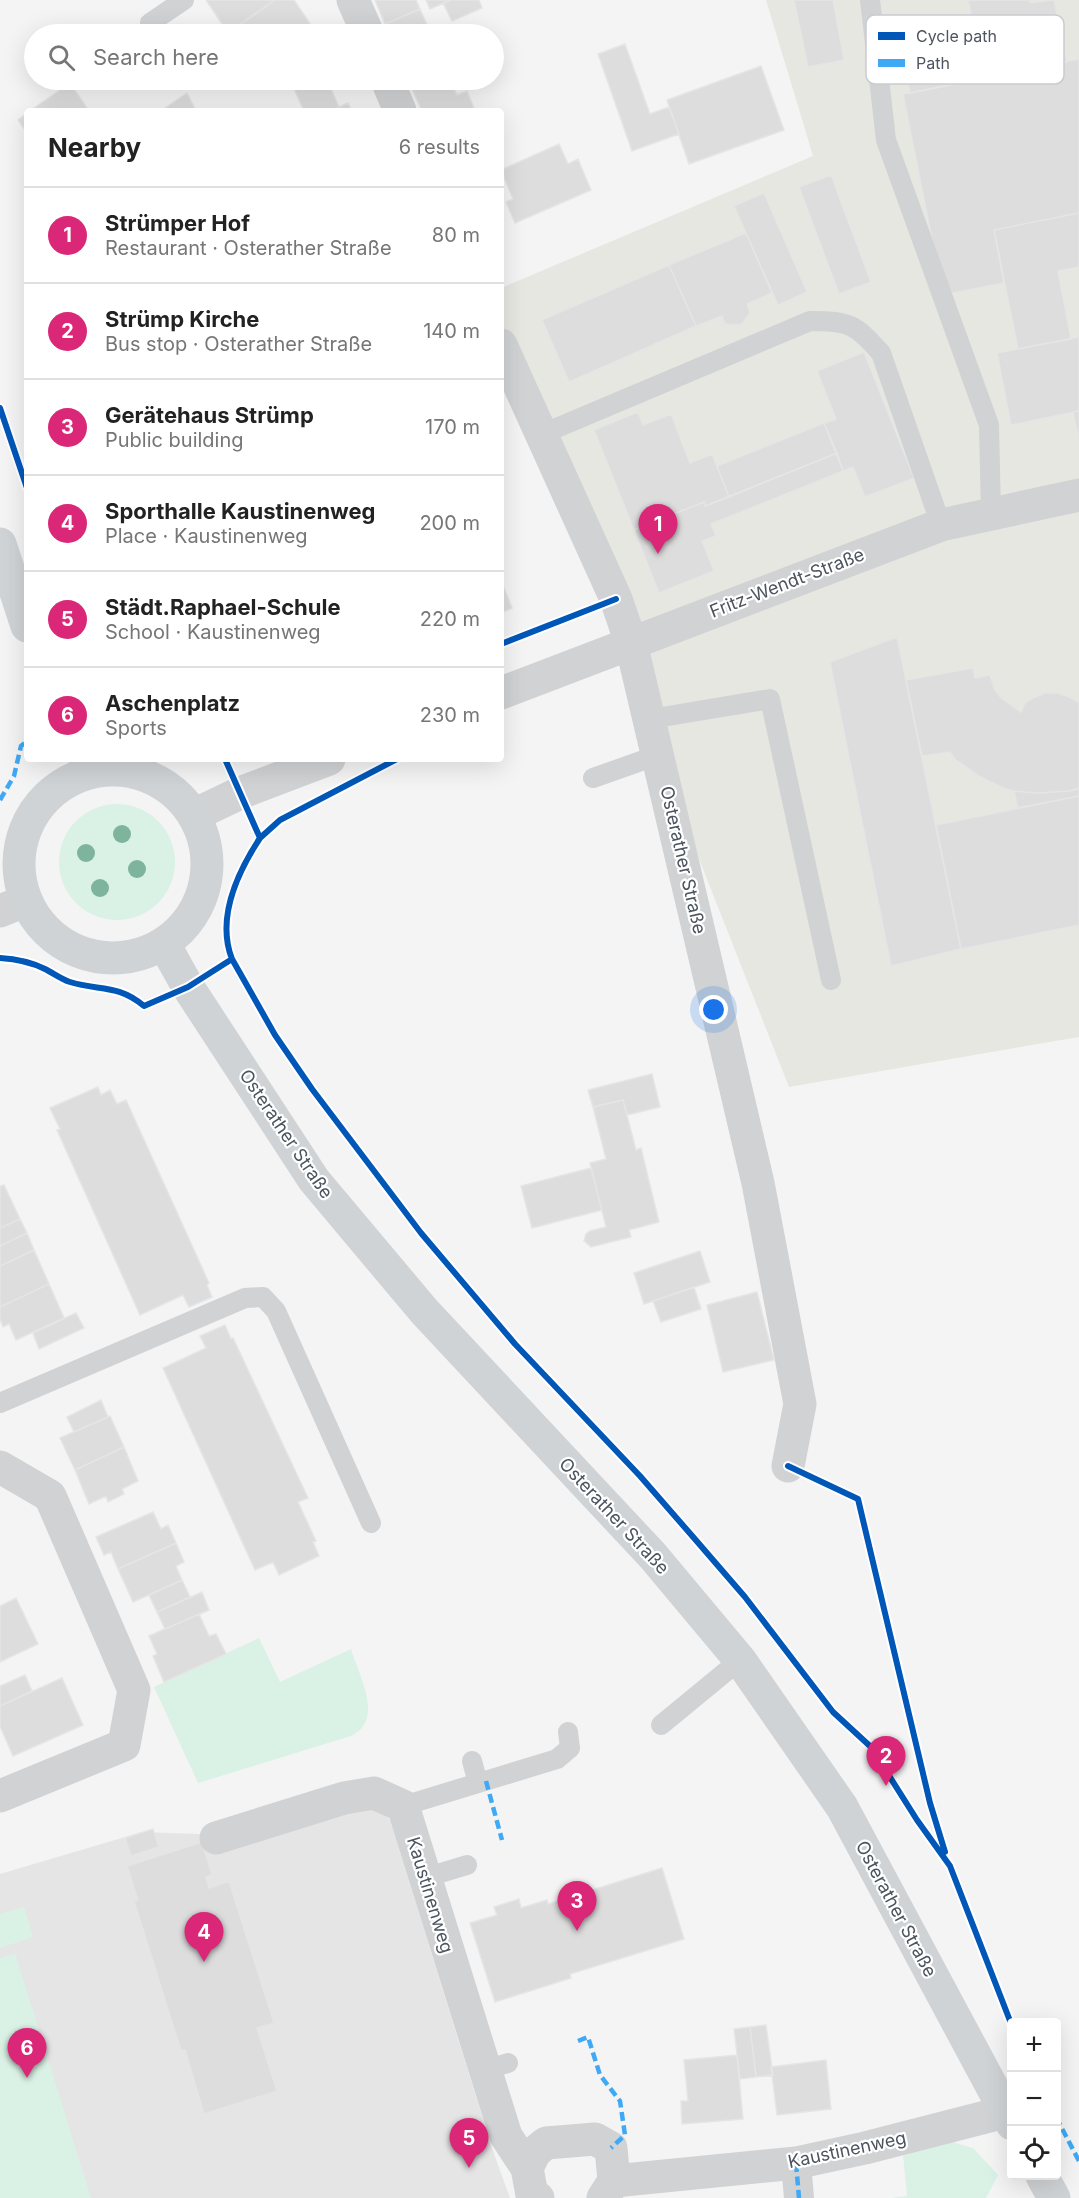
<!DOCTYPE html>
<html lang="en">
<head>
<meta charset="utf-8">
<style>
  body { margin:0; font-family:Inter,sans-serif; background:#f6f6f6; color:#222 }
  .controls { position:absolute; right:18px; bottom:18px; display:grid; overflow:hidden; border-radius:6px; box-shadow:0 6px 24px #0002 }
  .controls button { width:54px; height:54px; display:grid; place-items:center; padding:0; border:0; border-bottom:2px solid #e0e0e0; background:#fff; color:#222; font:30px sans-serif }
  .you { position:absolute; left:714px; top:1010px; width:21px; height:21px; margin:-15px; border:4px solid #fff; border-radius:50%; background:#1a73e8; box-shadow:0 0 0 9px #1a73e833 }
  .badge { display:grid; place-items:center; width:39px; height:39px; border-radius:50%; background:#db2777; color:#fff; font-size:20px; font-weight:700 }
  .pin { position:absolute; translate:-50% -50px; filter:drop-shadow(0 2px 3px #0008) }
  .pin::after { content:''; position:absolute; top:32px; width:21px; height:18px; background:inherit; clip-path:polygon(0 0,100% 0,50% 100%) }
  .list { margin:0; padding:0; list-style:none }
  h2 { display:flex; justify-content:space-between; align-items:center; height:78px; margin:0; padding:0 24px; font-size:26px }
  h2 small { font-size:20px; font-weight:400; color:#767676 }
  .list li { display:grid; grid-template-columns:39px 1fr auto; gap:18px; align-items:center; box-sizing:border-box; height:96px; padding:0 24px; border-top:2px solid #e0e0e0 }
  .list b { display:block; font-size:22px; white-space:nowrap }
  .list p { margin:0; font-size:20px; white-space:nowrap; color:#767676 }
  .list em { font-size:20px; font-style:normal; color:#767676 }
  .icon { flex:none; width:33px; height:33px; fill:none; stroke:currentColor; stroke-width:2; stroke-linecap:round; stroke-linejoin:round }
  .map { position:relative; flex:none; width:1079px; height:2198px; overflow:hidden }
  .search { position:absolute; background:#fff; box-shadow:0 6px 24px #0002; left:24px; top:24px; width:480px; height:66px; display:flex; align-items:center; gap:15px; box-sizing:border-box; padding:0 21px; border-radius:33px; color:#767676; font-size:22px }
  .panel { position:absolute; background:#fff; box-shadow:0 6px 24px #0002; left:24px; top:108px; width:480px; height:654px; border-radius:6px }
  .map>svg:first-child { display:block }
  .commercial { fill:#e7e7e2 }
  .education { fill:#e6e5e5 }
  .green { fill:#daf1e5 }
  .building { fill:#ddddde; stroke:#e5e5e6; stroke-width:1.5 }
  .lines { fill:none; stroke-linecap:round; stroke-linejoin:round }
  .service { stroke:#d0d2d4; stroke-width:20 }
  .pedestrian { stroke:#d0d2d4; stroke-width:30 }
  .minor { stroke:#d0d2d4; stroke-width:33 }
  .secondary { stroke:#d0d3d5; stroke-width:33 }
  .quiet { stroke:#3fa9f5; stroke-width:4.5; stroke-dasharray:9 4.5; stroke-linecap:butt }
  .cycleway-casing { stroke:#fff; stroke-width:10 }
  .cycleway { stroke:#0057b8; stroke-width:6 }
  .tree { fill:#7eb39c }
  .labels { text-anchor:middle; stroke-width:4.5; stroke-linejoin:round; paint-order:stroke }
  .street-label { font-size:18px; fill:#4b545f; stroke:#fff }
  .key { fill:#fff; stroke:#c9cccf; stroke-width:1.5 }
  .key-label { font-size:16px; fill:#4b545f }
</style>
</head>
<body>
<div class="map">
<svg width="1079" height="2198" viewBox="0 0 1079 2198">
  <rect width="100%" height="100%" fill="#f4f4f4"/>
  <path class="commercial" d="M766 0H1079V1037L789 1087 658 755 501 342V288L813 156Z"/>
  <path class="education" d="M377 1806 390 1820 493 2151 510 2198H0V1874L142 1832 254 1836Z"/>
  <path class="green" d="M59 862a58 58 0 1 1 116 0a58 58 0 1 1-116 0Z
    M259 1638 280 1682 351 1649C359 1676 385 1720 351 1736L198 1783 154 1687Z
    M24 1907 33 1937 0 1948V1914Z
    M15 1953 91 2198H0V1958Z
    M942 2139 973 2148 998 2175 986 2198H892L907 2196 903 2154Z"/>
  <path class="building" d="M206 0H275L228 33Z
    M275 0H294L313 28 305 34H226Z
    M375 0H416L420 9 385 24Z
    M426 0H451L430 9Z
    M451 0H479L482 8 452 21 443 3Z
    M794 0H833L844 60 808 67Z
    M968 0H1030V3L1054 0 1067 62 910 93 897 29 971 14Z
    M420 9 431 34H390L385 24Z
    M625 44 650 114 669 107 679 134 632 151 598 54Z
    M1079 59V213L994 230 1004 283 943 295 903 94Z
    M761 66 784 130 689 164 667 100Z
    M290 80H327L339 107 330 111H304Z
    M408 80H450L457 95 467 91 475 111H422Z
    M70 83 89 111H30Z
    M187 93 196 111H161Z
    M348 103 352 111H330Z
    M27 113V133L18 120Z
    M559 144 568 164 578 159 591 190 515 223 506 202 513 199 501 170Z
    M831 175 871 282 839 294 799 187Z
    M764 193 807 292 778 305 734 206Z
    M1079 213V267L1058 271 1071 339 1018 349 994 230Z
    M746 233 772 293 747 304 750 313 741 325 725 324 722 316 696 326 669 265Z
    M669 265 696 326 569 382 542 320Z
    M1079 337V411L1011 425 997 353Z
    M864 352 914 478 865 497 853 467 843 471 824 423 836 419 817 371Z
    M1079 411V440L1073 412Z
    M638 412 643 425 671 414 690 463 712 454 729 497 705 506 704 502 634 530 594 430Z
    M824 423 837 453 729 497 717 466Z
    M837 453 843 471 711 524 716 536 702 541 714 571 659 593 634 530 704 502 705 506Z
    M501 580 512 608 501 613Z
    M897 637 961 949 891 966 830 662Z
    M973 668 975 678 990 675 995 690 1001 698 1021 712 1025 703 1033 698 1045 693H1058L1069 697 1078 702 1079 701V788L1070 791 1038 793 1014 791 1003 788 979 776 956 760 950 752 922 756 906 680Z
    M1079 788V796L1018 808 1014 791 1038 793 1070 791Z
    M1079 796V925L961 949 936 825Z
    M652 1074 660 1107 627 1115 623 1100 593 1107 588 1090Z
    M98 1087 101 1095 110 1090 117 1104 126 1100 209 1283 207 1285 212 1297 189 1307 183 1295 140 1315 57 1130 60 1129 50 1108Z
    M623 1100 636 1150 641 1148 659 1222 629 1230 631 1237 591 1247 584 1241 586 1234 590 1231 606 1227 590 1163 606 1159 593 1107Z
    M591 1168 602 1210 532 1228 521 1186Z
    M4 1185 20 1219 0 1228V1186Z
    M20 1219 27 1233 0 1246V1228Z
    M27 1233 34 1250 0 1266V1246Z
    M34 1250 49 1284 0 1307V1266Z
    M700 1251 710 1282 644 1304 634 1273Z
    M49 1284 64 1318 16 1340 9 1324 3 1327 0 1319V1307Z
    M694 1287 701 1309 661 1322 653 1301Z
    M757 1292 774 1360 723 1372 707 1305Z
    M76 1313 84 1328 39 1349 33 1333Z
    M225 1325 231 1339 233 1338 308 1498 298 1502 316 1541 313 1542 319 1556 279 1575 273 1562 255 1570 163 1368 206 1348 200 1336Z
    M101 1400 108 1417 74 1432 67 1417Z
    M110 1416 124 1447 75 1470 60 1438Z
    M124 1447 138 1481 122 1489 124 1494 108 1502 106 1496 89 1504 75 1470Z
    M153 1512 161 1529 168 1525 176 1543 118 1569 111 1552 104 1555 96 1537Z
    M176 1543 184 1562 176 1566 182 1580 133 1602 118 1569Z
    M182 1580 190 1597 157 1612 149 1595Z
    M202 1592 209 1610 165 1629 157 1612Z
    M16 1598 38 1644 0 1662V1606Z
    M199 1614 209 1636 216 1634 226 1654 164 1682 153 1656 157 1654 149 1636Z
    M25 1675 32 1691 0 1706V1686Z
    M62 1678 83 1725 13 1756 0 1726V1706Z
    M153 1829 159 1847 131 1856 125 1838Z
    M202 1842 212 1875 206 1877 209 1888 229 1881 274 2023 257 2028 277 2091 204 2114 185 2050 181 2051 134 1901 138 1900 127 1866Z
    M662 1868 684 1939 570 1974 571 1978 495 2002 470 1923 497 1915 494 1907 519 1899 521 1908 547 1900 548 1904Z
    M766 2025 773 2075 756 2077 750 2027Z
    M750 2027 756 2077 740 2079 734 2029Z
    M737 2055 743 2119 682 2124 681 2101H688L684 2060Z
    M826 2060 831 2109 777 2115 771 2067Z"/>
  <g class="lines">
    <path class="service" d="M870 0 886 140 989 425 991 514
      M150 23 184 0
      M540 435 810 321C850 321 855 324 881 353L941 525
      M650 719 770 699 831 980
      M593 778 658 755
      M0 1403 245 1298 263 1297 276 1311 371 1523
      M661 1725 740 1660
      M472 1761 478 1783
      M403 1806 557 1759 570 1748 568 1732
      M424 1878 467 1865
      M485 2070 508 2063"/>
    <path class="pedestrian" d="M796 2163 799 2198"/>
    <path class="minor" d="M353 0 368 34
      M387 80 400 111
      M501 345 616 599 631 643 758 1183 800 1404 788 1466
      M501 693 941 525 1079 495
      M194 815 240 793 329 759
      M0 911 25 901
      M0 1467 50 1496 134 1690 124 1745 0 1796
      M216 1838 344 1798 374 1793 403 1806 506 2136 527 2168 532 2195 538 2198
      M527 2168 535 2152 546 2143 595 2139 611 2148 614 2181
      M603 2198 614 2181 796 2163 865 2148 1005 2112"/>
    <path class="secondary" d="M0 544 27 626
      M19 864a94 94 0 1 1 188 0a94 94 0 1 1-188 0Z
      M164 944 188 987 314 1180 424 1311 653 1556 740 1660 842 1807 1012 2124
      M1042 2176 1054 2198"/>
    <path class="quiet" d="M0 800 14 776 21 746 27 741
      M486 1781 502 1840
      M578 2041 588 2037 600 2075 620 2101 625 2135 611 2148
      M1056 2117 1079 2161
      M796 2163 799 2198"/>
    <g class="cycleway-casing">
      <path id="cycleway" d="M0 408 27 488
        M501 644 616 599
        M260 838 280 820 397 759
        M0 958C16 959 31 962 45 969 53 973 61 979 70 982 99 991 118 984 144 1006L188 987 232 959C216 918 237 873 260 838L225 759
        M232 959 275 1035 312 1089 421 1233 515 1344 640 1476 694 1538 745 1597 833 1712 871 1747 917 1820 950 1866 1012 2026
        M788 1466 858 1499 930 1803 945 1852"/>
    </g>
    <use href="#cycleway" class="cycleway"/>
  </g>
  <g class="tree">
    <circle cx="122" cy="834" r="9"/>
    <circle cx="86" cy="853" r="9"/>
    <circle cx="137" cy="869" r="9"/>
    <circle cx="100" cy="888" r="9"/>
  </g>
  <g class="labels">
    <g class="street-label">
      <text transform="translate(787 583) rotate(-21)" y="6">Fritz-Wendt-Straße</text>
      <text transform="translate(683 860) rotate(77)" y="6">Osterather Straße</text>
      <text transform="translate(286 1134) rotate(56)" y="6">Osterather Straße</text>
      <text transform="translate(614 1516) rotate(47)" y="6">Osterather Straße</text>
      <text transform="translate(430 1895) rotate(73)" y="6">Kaustinenweg</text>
      <text transform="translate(896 1909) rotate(62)" y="6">Osterather Straße</text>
      <text transform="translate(847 2150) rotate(-12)" y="6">Kaustinenweg</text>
    </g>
  </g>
  <rect x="866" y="15" width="198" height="69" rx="9" class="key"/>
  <rect x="878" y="32" width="27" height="8" fill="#0057b8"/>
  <rect x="878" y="59" width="27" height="8" fill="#3fa9f5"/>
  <g class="key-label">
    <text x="916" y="42">Cycle path</text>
    <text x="916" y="69">Path</text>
  </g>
</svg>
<div class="controls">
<button>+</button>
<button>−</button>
<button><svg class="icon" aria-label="locate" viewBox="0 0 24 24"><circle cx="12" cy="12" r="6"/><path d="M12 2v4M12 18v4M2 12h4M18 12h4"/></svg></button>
</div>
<div class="you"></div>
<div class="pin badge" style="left:658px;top:554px">1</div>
<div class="pin badge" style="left:886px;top:1786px">2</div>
<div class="pin badge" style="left:577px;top:1931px">3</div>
<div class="pin badge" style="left:204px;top:1962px">4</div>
<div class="pin badge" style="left:469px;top:2168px">5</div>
<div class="pin badge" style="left:27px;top:2078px">6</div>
<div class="search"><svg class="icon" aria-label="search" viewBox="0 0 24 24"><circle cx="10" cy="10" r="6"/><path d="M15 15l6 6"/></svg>Search here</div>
<section class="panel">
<h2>Nearby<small>6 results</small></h2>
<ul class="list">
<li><span class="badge">1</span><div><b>Strümper Hof</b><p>Restaurant · Osterather Straße</p></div><em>80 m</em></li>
<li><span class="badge">2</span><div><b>Strümp Kirche</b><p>Bus stop · Osterather Straße</p></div><em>140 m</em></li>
<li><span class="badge">3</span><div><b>Gerätehaus Strümp</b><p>Public building</p></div><em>170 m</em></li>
<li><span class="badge">4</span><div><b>Sporthalle Kaustinenweg</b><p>Place · Kaustinenweg</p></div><em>200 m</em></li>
<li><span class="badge">5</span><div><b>Städt.Raphael-Schule</b><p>School · Kaustinenweg</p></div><em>220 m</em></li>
<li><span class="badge">6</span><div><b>Aschenplatz</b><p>Sports</p></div><em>230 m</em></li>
</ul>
</section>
</div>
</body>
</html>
